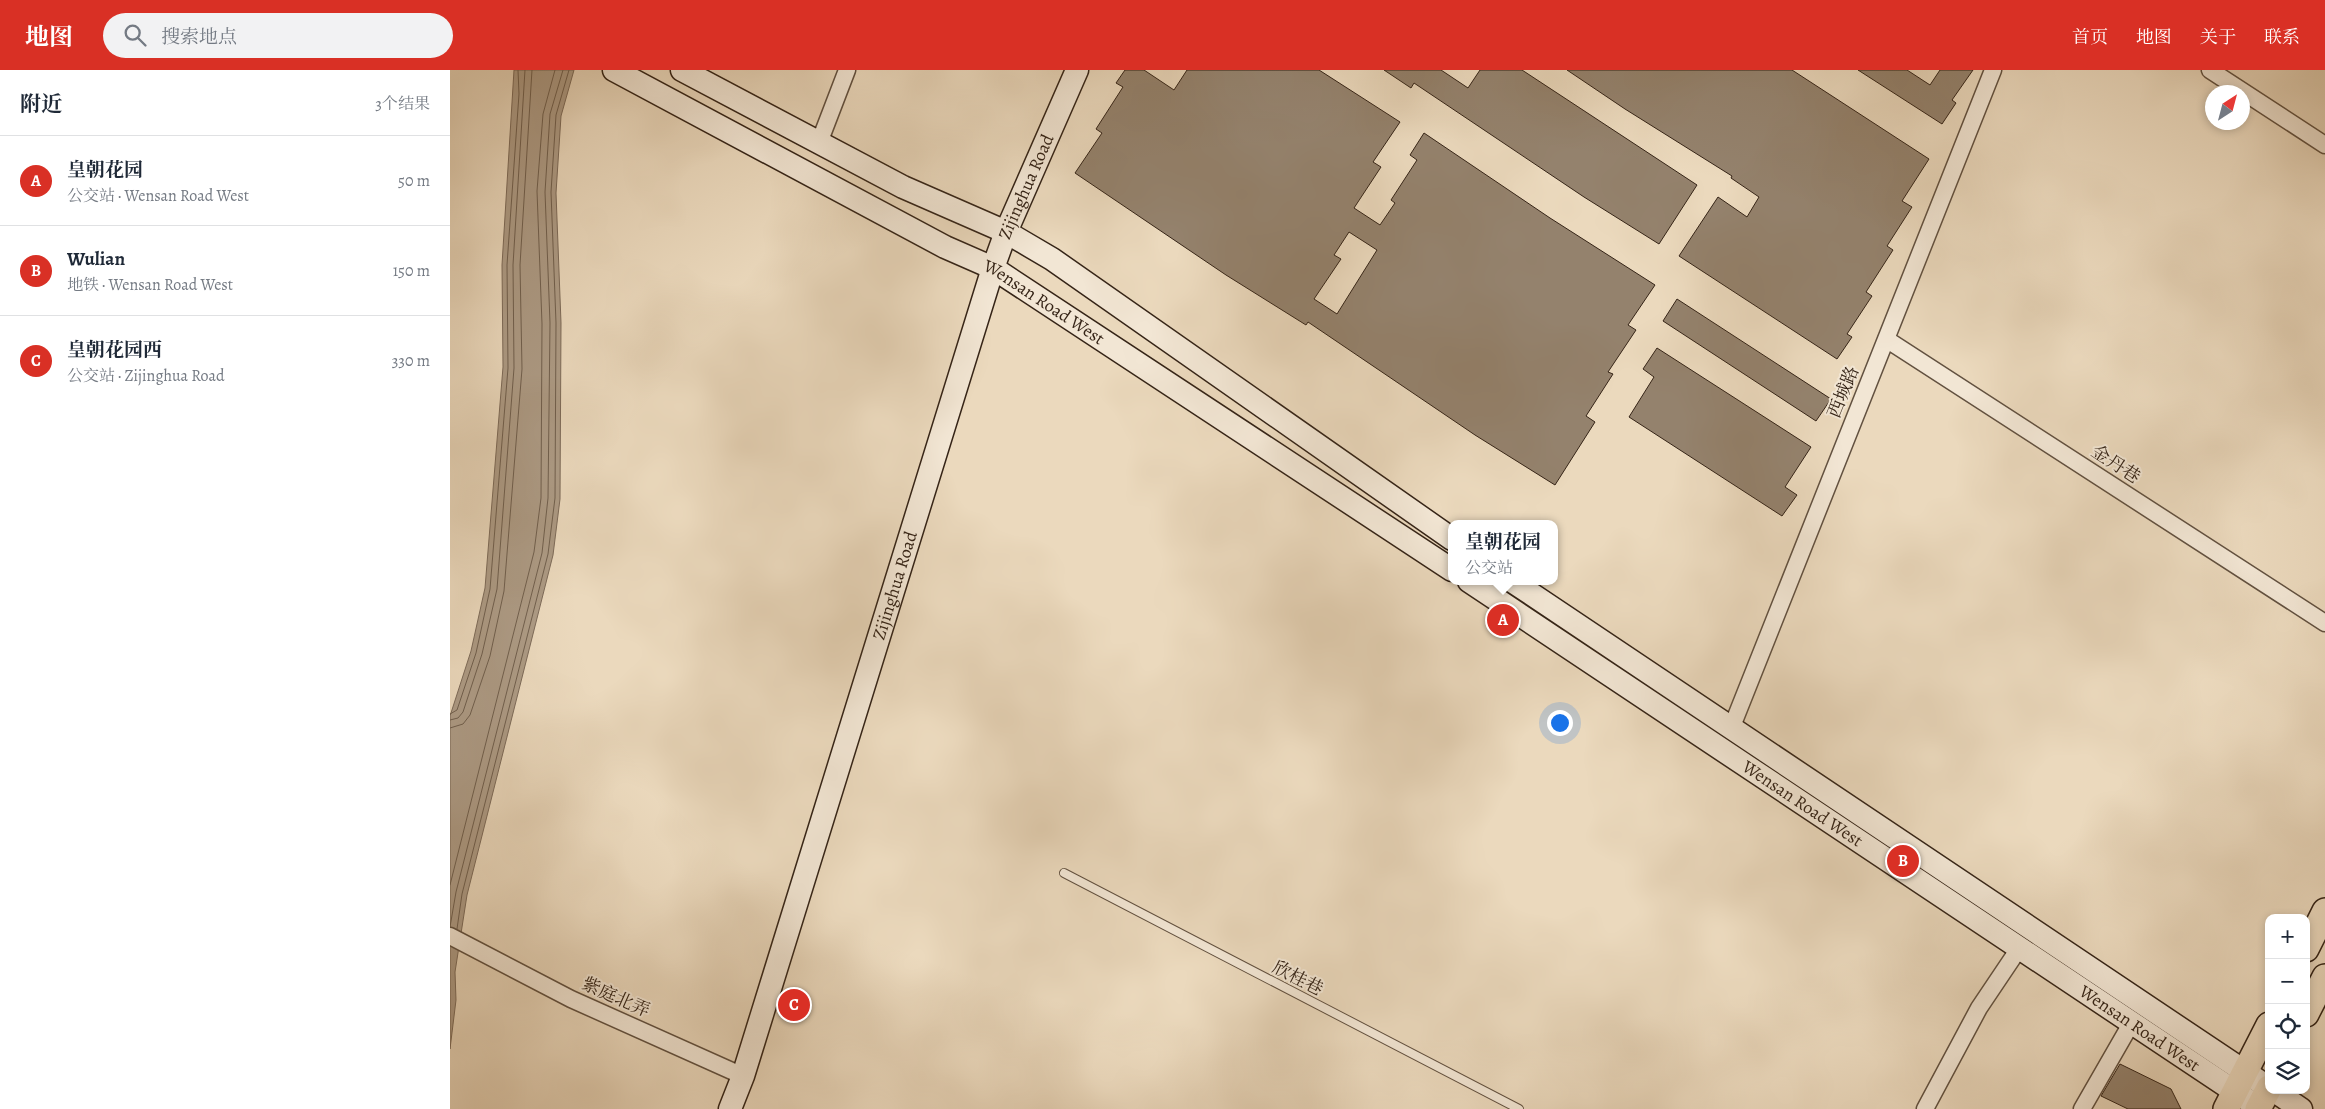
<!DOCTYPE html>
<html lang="zh">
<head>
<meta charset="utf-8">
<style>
  body { margin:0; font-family:Alegreya,"Noto Serif SC",serif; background:#f2f2f3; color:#1f2937 }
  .controls { position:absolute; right:15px; bottom:15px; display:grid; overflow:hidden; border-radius:10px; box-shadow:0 2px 8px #0003 }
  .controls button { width:45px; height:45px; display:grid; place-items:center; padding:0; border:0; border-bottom:1px solid #e0e1e3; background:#fff; color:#1f2937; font:25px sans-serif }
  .compass { position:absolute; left:1755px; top:15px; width:45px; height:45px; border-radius:50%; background:#fff; box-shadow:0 2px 8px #0003; rotate:36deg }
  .you { position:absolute; left:1109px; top:652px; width:18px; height:18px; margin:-12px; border:4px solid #fff; border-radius:50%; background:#1a73e8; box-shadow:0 0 0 8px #1a73e833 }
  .badge { display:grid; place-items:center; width:32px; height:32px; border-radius:50%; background:#d93025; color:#fff; font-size:16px; font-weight:700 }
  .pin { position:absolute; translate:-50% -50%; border:2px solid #fff; box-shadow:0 1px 5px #0006 }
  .popup { position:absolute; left:998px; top:450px; width:110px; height:65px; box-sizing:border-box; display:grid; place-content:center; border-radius:10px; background:#fff; filter:drop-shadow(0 1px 4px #0005); font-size:16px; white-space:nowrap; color:#747a83 }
  .popup b { font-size:19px; color:#1f2937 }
  .popup::after { content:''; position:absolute; left:50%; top:100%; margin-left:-10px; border:10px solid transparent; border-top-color:#fff }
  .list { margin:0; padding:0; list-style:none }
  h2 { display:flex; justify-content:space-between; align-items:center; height:65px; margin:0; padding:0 20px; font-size:21px }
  h2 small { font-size:16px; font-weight:400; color:#747a83 }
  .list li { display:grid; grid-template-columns:32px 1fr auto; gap:15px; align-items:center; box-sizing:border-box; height:90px; padding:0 20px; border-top:1px solid #e0e1e3 }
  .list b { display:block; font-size:19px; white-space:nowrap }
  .list p { margin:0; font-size:16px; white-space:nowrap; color:#747a83 }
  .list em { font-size:16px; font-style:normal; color:#747a83 }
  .icon { flex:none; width:28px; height:28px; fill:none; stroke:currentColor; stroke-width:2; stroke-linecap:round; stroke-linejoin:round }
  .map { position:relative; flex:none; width:1875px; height:1039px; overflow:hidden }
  header { display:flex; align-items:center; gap:30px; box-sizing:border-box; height:70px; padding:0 25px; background:#d93025; color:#fff }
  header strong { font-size:24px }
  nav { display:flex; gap:28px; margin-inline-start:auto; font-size:18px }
  .search { width:350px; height:45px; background:#f2f2f3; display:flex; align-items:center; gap:12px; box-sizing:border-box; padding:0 18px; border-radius:28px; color:#747a83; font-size:19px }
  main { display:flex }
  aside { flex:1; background:#fff }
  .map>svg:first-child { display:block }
  .water { fill:#ad9b85; stroke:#7d6b59 }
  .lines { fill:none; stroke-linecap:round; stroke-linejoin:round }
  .shore { stroke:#71604e; stroke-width:1 }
  .building { fill:#94826d; stroke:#352417; fill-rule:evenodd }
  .lane-casing { stroke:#625140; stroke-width:10 }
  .street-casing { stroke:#625140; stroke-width:19 }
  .secondary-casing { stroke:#352417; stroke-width:25 }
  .primary-casing { stroke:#352417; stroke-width:28 }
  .lane { stroke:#f2e6d4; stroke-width:8 }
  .street { stroke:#f2e6d4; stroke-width:16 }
  .secondary { stroke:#f2e6d4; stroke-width:22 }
  .primary { stroke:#ebd9bd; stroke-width:25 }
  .labels { text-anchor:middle; stroke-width:4; stroke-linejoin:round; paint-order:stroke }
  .street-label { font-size:18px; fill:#352417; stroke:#f2e6d4 }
</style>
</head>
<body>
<header>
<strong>地图</strong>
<div class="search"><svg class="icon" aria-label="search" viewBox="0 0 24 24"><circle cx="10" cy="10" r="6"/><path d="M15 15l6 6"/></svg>搜索地点</div>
<nav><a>首页</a><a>地图</a><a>关于</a><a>联系</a></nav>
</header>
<main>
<aside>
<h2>附近<small>3个结果</small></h2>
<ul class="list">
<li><span class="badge">A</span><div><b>皇朝花园</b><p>公交站 · Wensan Road West</p></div><em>50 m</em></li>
<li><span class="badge">B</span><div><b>Wulian</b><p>地铁 · Wensan Road West</p></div><em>150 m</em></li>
<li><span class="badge">C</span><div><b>皇朝花园西</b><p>公交站 · Zijinghua Road</p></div><em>330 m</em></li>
</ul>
</aside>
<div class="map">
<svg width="1875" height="1039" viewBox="0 0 1875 1039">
  <rect width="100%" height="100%" fill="#ebd9bd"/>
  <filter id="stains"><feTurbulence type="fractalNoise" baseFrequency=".004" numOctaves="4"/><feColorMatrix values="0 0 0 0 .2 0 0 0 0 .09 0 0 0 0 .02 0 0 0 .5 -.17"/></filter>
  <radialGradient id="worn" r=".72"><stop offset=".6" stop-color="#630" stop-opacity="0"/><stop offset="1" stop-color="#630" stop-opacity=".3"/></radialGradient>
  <path class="water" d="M64 0H124L111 46 106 123 111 253 110 429 103 485 17 825 5 902 6 930 0 979V646L21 581 35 518 53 297 52 195Z"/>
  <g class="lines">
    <path class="shore" d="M0 644 7 640 26 583 40 519 58 298 57 195 69 24 68 0
      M0 650 8 648 13 642 32 584 47 519 64 298 63 195 75 0
      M0 658 13 654 20 645 40 586 54 521 72 299 70 195 82 0
      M0 815 84 482 91 428 92 254 87 121 93 44 105 0
      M0 857 6 822 92 483 98 428 100 253 95 122 100 44 113 0
      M7 859 12 824 98 484 105 428 106 253 101 122 106 45 119 0"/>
  </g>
  <path class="building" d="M675 0H694L724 20 737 0H869L950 52 923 92 931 97 904 138 930 155 945 133 941 130 967 90 960 85 974 63 1100 148 1205 215 1178 255 1186 260 1158 302 1163 304 1136 346 1145 352 1105 415 1025 365 858 252 856 255 776 205 625 103 652 63 646 59 673 17 666 13ZM899 162 927 180 887 244 864 229 891 189 884 185Z
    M934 0H991L1018 18 1030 0H1072L1247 115 1209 174 1134 127 964 13 961 18Z
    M1117 0H1342L1479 89 1452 131 1462 137 1437 176 1443 180 1416 222 1422 226 1397 264 1402 267 1387 289 1229 186 1268 127 1297 147 1309 127 1281 108 1282 106 1175 39Z
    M1408 0H1457L1480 15 1490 0H1523L1502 30 1506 33 1492 54Z
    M1227 229 1381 329 1366 351 1213 251Z
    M1207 278 1361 377 1335 417 1347 425 1332 446 1179 347 1204 307 1193 299Z
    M1670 994 1721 1019 1731 1039H1678L1651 1026Z"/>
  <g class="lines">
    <g class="lane-casing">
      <path id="lane" d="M614 803 1069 1039"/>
    </g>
    <g class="street-casing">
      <path id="street" d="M1760 0 1875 75
        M369 73 397 0
        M1436 269 1875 553
        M1281 659 1543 0
        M0 866 121 929 293 1006
        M1475 1039 1529 938 1570 877
        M1632 1039 1682 952"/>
    </g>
    <g class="secondary-casing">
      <g id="secondary">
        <path id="s1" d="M164 0 495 177 543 198 1002 500"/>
        <path d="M232 0 453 117 556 162 602 189 1002 469"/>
        <path id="s2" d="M1019 511 1811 1039"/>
        <path d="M1062 511 1819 1018"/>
        <path d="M1823 1020 1851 1039"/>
        <path id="s3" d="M280 1039 293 1006 543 198 556 162 627 0"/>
      </g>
    </g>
    <g class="primary-casing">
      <path id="primary" d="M1856 879 1875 841
        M1856 944 1875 907
        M1776 1039 1819 955
        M1808 1039 1819 1018"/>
    </g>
    <use href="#lane" class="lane"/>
    <use href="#street" class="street"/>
    <use href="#secondary" class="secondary"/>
    <use href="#primary" class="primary"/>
  </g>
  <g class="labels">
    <g class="street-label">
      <text dy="6" stroke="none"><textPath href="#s3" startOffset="969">Zijinghua Road</textPath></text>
      <text dy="6" stroke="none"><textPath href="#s1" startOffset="489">Wensan Road West</textPath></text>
      <text transform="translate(1393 322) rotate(-68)" y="6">西城路</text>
      <text transform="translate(1666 394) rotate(33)" y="6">金丹巷</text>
      <text dy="6" stroke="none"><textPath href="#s3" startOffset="549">Zijinghua Road</textPath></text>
      <text dy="6" stroke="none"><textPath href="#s2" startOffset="401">Wensan Road West</textPath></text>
      <text transform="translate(848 908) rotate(27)" y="6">欣桂巷</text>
      <text transform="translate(166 927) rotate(24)" y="6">紫庭北弄</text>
      <text dy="6" stroke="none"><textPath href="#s2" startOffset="806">Wensan Road West</textPath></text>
    </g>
  </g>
  <rect width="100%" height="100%" filter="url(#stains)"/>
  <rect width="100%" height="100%" fill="url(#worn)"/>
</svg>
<div class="controls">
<button>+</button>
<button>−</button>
<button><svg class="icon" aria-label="locate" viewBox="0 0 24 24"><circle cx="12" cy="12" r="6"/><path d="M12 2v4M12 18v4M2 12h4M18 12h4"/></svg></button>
<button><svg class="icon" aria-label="layers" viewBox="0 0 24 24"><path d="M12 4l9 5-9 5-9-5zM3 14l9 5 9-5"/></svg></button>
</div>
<svg class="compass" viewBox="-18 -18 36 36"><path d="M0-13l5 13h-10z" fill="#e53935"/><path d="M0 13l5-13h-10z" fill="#747a83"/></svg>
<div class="you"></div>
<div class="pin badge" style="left:1053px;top:550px">A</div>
<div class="popup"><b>皇朝花园</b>公交站</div>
<div class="pin badge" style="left:1453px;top:791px">B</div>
<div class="pin badge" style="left:344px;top:935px">C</div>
</div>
</main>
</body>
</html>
